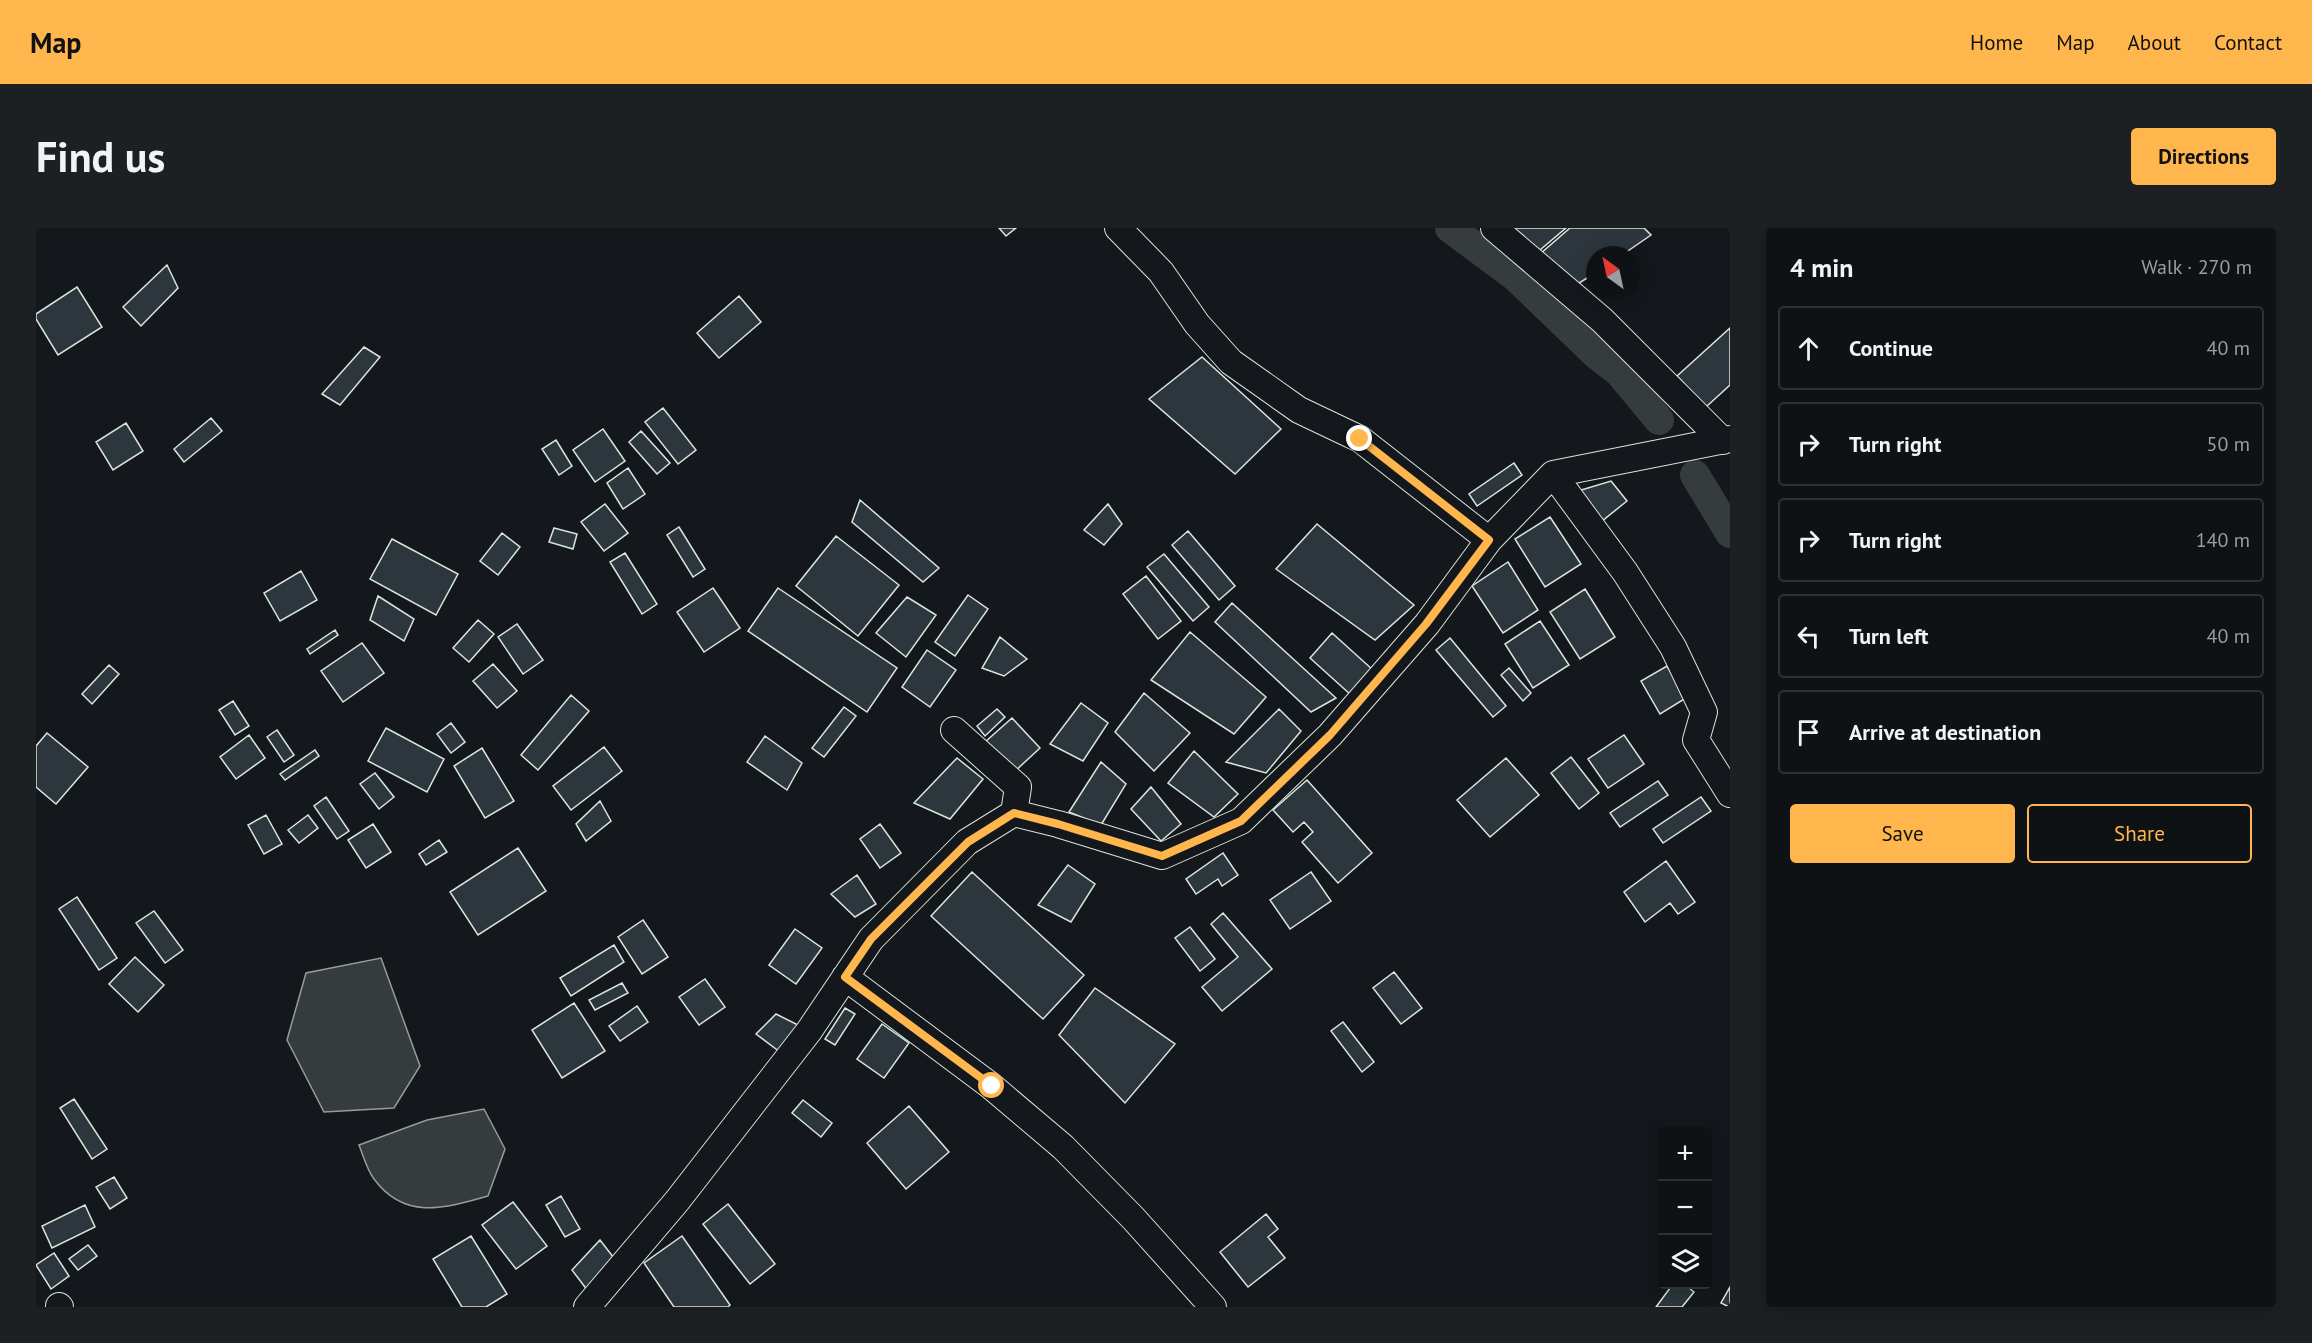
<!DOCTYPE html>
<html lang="en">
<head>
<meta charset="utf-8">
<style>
  body { margin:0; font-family:"PT Sans",sans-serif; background:#1d2022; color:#f1f3f6 }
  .controls { position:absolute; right:18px; bottom:18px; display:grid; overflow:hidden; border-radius:6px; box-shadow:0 3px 15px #0003 }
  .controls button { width:54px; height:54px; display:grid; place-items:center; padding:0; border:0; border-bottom:2px solid #2f3234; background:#0f1215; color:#f1f3f6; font:30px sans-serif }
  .compass { position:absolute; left:1550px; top:18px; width:54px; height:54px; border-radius:50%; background:#0f1215; box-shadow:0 3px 15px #0003; rotate:327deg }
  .stop { position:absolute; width:18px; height:18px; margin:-14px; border:4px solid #ffb74d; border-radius:50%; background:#fff }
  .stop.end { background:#ffb74d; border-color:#fff; box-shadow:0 2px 6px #0008 }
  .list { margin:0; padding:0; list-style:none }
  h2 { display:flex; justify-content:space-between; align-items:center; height:78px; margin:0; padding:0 24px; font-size:26px }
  h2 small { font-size:20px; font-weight:400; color:#9b9ea0 }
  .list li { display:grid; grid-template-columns:39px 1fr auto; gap:18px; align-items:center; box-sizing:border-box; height:84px; margin:0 12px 12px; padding:0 12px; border:2px solid #2f3234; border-radius:6px }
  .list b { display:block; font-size:22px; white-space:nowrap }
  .list em { font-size:20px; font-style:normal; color:#9b9ea0 }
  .actions { display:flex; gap:12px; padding:18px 24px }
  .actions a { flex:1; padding:14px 0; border:2px solid #ffb74d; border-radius:6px; text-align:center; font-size:21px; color:#ffb74d }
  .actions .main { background:#ffb74d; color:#111 }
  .icon { flex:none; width:33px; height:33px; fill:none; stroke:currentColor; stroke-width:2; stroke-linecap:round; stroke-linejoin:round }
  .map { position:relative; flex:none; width:1694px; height:1079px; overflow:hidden; border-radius:6px }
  header { display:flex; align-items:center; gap:36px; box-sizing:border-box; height:84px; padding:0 30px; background:#ffb74d; color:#111 }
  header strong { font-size:28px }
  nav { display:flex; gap:33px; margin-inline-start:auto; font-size:21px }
  .intro { display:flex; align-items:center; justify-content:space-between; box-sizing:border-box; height:144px; padding:0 36px }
  h1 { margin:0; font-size:42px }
  .button { padding:15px 27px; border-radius:6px; background:#ffb74d; color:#111; font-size:21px; font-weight:700 }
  main { display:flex; gap:36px; padding:0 36px }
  aside { flex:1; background:#0f1215; border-radius:6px; box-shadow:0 3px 15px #0003 }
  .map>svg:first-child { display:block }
  .water { fill:#363b3e; stroke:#939e99; stroke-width:1.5 }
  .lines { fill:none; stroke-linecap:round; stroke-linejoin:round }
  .canal { stroke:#363b3e; stroke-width:30 }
  .building { fill:#2c363c; stroke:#d8e6dc; stroke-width:1.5 }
  .street-casing { stroke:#d8e6dc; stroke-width:28 }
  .street { stroke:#14181c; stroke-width:26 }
  .route { stroke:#ffb74d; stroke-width:8 }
</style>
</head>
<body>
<header>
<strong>Map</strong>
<nav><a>Home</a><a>Map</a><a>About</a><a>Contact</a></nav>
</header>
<div class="intro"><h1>Find us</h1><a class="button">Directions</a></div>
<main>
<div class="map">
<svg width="1694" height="1079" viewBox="0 0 1694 1079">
  <rect width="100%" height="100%" fill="#14181c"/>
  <path class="water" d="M345 730 384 838 358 880 288 884 251 812 270 745Z
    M448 881 469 921 452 968C409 980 369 993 338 951 331 942 327 927 323 917L391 892Z"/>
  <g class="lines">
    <path class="canal" d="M1414 0 1480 49 1561 127 1583 144 1623 192
      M1659 247 1694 305"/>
  </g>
  <path class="building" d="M963 0H980L970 8Z
    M1475 0H1530L1498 27Z
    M1534 0H1608L1615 7 1586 27H1559V45L1540 57 1504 26Z
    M131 37 142 60 105 98 87 79Z
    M41 59 66 99 22 127 0 91V86Z
    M703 68 725 94 683 130 661 105Z
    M1694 100V157L1670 179 1641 148Z
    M328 119 344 129 304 177 286 166Z
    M1166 129 1245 201 1199 246 1113 171Z
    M627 180 660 222 642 236 609 194Z
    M175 190 186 203 148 234 138 221Z
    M90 195 107 223 77 242 60 214Z
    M567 201 589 233 559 254 537 222Z
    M605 203 634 235 621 246 593 214Z
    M520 212 536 238 523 247 506 221Z
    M1478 235 1486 247 1441 278 1433 266Z
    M592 240 609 266 587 281 571 255Z
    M1575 253 1591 273 1561 297 1542 263Z
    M824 272 903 340 887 354 816 294Z
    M569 276 592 305 568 323 545 294Z
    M1072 276 1086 296 1068 317 1048 302Z
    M1514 289 1545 336 1509 359 1479 311Z
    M1281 296 1378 377 1339 412 1240 341Z
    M643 299 669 341 657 349 631 307Z
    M518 300 541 306 537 321 513 314Z
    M1152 303 1199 358 1183 372 1136 317Z
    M466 305 484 319 462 347 444 333Z
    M800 308 863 357 822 408 760 358Z
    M356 311 422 346 400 387 334 351Z
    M589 325 621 376 606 386 574 334Z
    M1128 326 1173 379 1157 393 1111 339Z
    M1472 334 1502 382 1467 405 1436 358Z
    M265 343 281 372 244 393 228 365Z
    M1110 348 1145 393 1122 411 1087 366Z
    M677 360 704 400 668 424 641 384Z
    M742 360 861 440 831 484 712 403Z
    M1549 361 1579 409 1544 431 1514 384Z
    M932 367 952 381 919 428 899 414Z
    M342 368 378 391 368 413 334 392Z
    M871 369 900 387 870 429 840 405Z
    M1196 375 1300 470 1275 484 1179 394Z
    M442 392 458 406 433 434 417 420Z
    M1504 393 1533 437 1497 460 1469 416Z
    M481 396 507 432 487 446 462 409Z
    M299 402 302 407 274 426 271 421Z
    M1154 404 1230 469 1198 506 1115 452Z
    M1296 405 1337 442 1315 467 1274 430Z
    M964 409 991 431 968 448 946 440Z
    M1414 410 1470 478 1457 489 1400 422Z
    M326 415 348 445 307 474 285 443Z
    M891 422 920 442 894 479 866 459Z
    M457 436 481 463 461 480 437 453Z
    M73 437 83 446 56 476 46 466Z
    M1631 438 1650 470 1624 486 1605 453Z
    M1473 440 1495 465 1487 473 1465 447Z
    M1108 465 1154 505 1118 543 1079 504Z
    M535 467 553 483 502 542 485 527Z
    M197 473 213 498 199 507 183 482Z
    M1045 475 1072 495 1047 533 1014 516Z
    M808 479 820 488 788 529 776 520Z
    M961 481 969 489 949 508 941 498Z
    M1243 481 1265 503 1230 545 1190 534Z
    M976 490 1004 520 977 545 949 514Z
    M415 495 429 514 415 525 401 506Z
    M350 500 408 531 391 564 332 533Z
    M241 502 258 527 248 534 231 509Z
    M11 505 52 539 20 576 0 559V518Z
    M213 507 229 530 200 551 184 529Z
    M1588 507 1608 536 1572 560 1552 531Z
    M729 508 766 535 751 562 711 534Z
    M568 519 586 543 535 582 517 558Z
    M446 520 478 573 449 590 418 538Z
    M279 522 283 528 249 552 244 546Z
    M1158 523 1202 566 1178 589 1132 555Z
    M1535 529 1563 565 1543 581 1515 545Z
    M921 530 947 551 914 591 878 575Z
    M1470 530 1503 567 1454 609 1421 572Z
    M1065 534 1090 556 1065 597 1033 584Z
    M339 545 358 569 343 581 324 556Z
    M1271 552 1336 625 1302 655 1266 614 1277 604 1268 594 1257 604 1237 582Z
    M1622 553 1632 567 1584 599 1574 585Z
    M1115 559 1145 596 1125 613 1095 581Z
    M290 569 313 603 301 611 278 578Z
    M1665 569 1675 583 1627 615 1617 601Z
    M564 573 575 593 550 613 540 596Z
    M230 587 246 616 228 626 212 597Z
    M272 587 282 600 263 615 252 602Z
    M337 596 355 624 330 640 312 612Z
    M844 596 865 625 844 640 824 611Z
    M403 612 411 624 390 637 383 626Z
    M482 620 510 663 442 707 414 664Z
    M1187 625 1202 647 1186 658 1182 651 1160 666 1150 651Z
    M1630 633 1659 674 1642 686 1634 675 1609 694 1588 664Z
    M1032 637 1059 656 1035 694 1002 677Z
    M936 644 1048 747 1007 791 895 688Z
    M1275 644 1295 673 1254 701 1234 672Z
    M821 647 840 676 819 689 795 666Z
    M41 669 81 730 63 742 23 681Z
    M118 683 147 722 129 735 100 695Z
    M1187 685 1236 741 1186 783 1166 759 1202 729 1175 696Z
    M607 692 632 729 606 746 582 709Z
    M1154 699 1179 731 1164 743 1139 710Z
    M759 701 786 720 760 756 733 737Z
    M578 717 588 734 535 768 524 750Z
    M99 729 128 757 102 784 73 756Z
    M1358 744 1386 780 1365 796 1337 760Z
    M669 751 689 779 663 797 643 769Z
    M586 755 592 765 559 782 553 772Z
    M1059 760 1139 816 1089 875 1023 807Z
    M538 775 569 823 526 850 496 802Z
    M601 778 612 794 584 813 573 798Z
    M809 780 819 786 799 817 789 811Z
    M740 786 764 798 744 824 720 806Z
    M1307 794 1338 834 1326 844 1295 803Z
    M846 796 873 815 848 850 821 831Z
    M38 871 71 921 56 931 24 880Z
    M767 872 796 895 785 909 756 885Z
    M873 878 913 924 870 961 831 915Z
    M78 949 91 970 74 981 60 959Z
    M525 968 544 1001 529 1009 510 977Z
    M477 974 511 1018 480 1041 446 997Z
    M692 976 739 1036 714 1056 667 996Z
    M49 977 59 999 16 1020 6 998Z
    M1230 986 1242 1001 1232 1009 1249 1030 1212 1059 1184 1024Z
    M435 1008 471 1066 450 1079H426L397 1031Z
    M646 1008 694 1077 692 1079H638L608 1035Z
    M564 1012 581 1034 552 1063 536 1042Z
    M52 1017 61 1028 42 1042 33 1031Z
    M18 1025 33 1048 15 1061 0 1037Z
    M1637 1056H1648L1658 1064 1646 1079H1620Z
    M1694 1059V1079H1693L1685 1075Z"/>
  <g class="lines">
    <g class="street-casing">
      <path id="street" d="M1082 0 1125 44 1161 96 1195 134 1263 182 1324 211 1453 312
        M1458 0 1566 92 1687 213
        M1517 246 1589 344 1637 419 1668 484 1660 512 1694 566
        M918 502 982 559 978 585
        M809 749 955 858 1027 919 1097 990 1177 1079
        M23 1078 24 1079
        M551 1079 641 973 773 803 835 711 931 614 978 585 1022 596 1126 628 1205 593 1294 507 1391 396 1453 312 1517 246 1694 211"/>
    </g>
    <use href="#street" class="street"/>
  </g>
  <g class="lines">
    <path class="route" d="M956 858 809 749 835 711 932 614 978 585 1022 596 1126 628 1205 593 1294 507 1390 396 1453 312 1324 211"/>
  </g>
</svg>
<div class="controls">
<button>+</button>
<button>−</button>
<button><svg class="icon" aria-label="layers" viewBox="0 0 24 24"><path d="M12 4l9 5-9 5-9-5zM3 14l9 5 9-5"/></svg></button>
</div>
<svg class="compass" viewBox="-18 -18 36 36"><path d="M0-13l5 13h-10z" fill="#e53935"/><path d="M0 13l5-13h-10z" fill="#9b9ea0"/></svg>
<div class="stop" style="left:956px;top:858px"></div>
<div class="stop end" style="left:1324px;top:211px"></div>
</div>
<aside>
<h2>4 min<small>Walk · 270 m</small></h2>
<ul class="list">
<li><svg class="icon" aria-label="ahead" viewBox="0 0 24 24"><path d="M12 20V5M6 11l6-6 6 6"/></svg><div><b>Continue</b></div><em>40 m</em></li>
<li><svg class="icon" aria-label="right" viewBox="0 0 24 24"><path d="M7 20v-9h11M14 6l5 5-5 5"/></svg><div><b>Turn right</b></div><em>50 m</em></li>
<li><svg class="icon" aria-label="right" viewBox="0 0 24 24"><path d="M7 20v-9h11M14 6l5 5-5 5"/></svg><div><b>Turn right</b></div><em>140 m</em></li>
<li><svg class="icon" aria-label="left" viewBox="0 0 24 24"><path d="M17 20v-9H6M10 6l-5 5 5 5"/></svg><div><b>Turn left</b></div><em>40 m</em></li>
<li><svg class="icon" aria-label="arrive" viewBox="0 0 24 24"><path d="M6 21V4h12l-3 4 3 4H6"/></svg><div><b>Arrive at destination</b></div></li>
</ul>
<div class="actions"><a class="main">Save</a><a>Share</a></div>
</aside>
</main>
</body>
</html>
